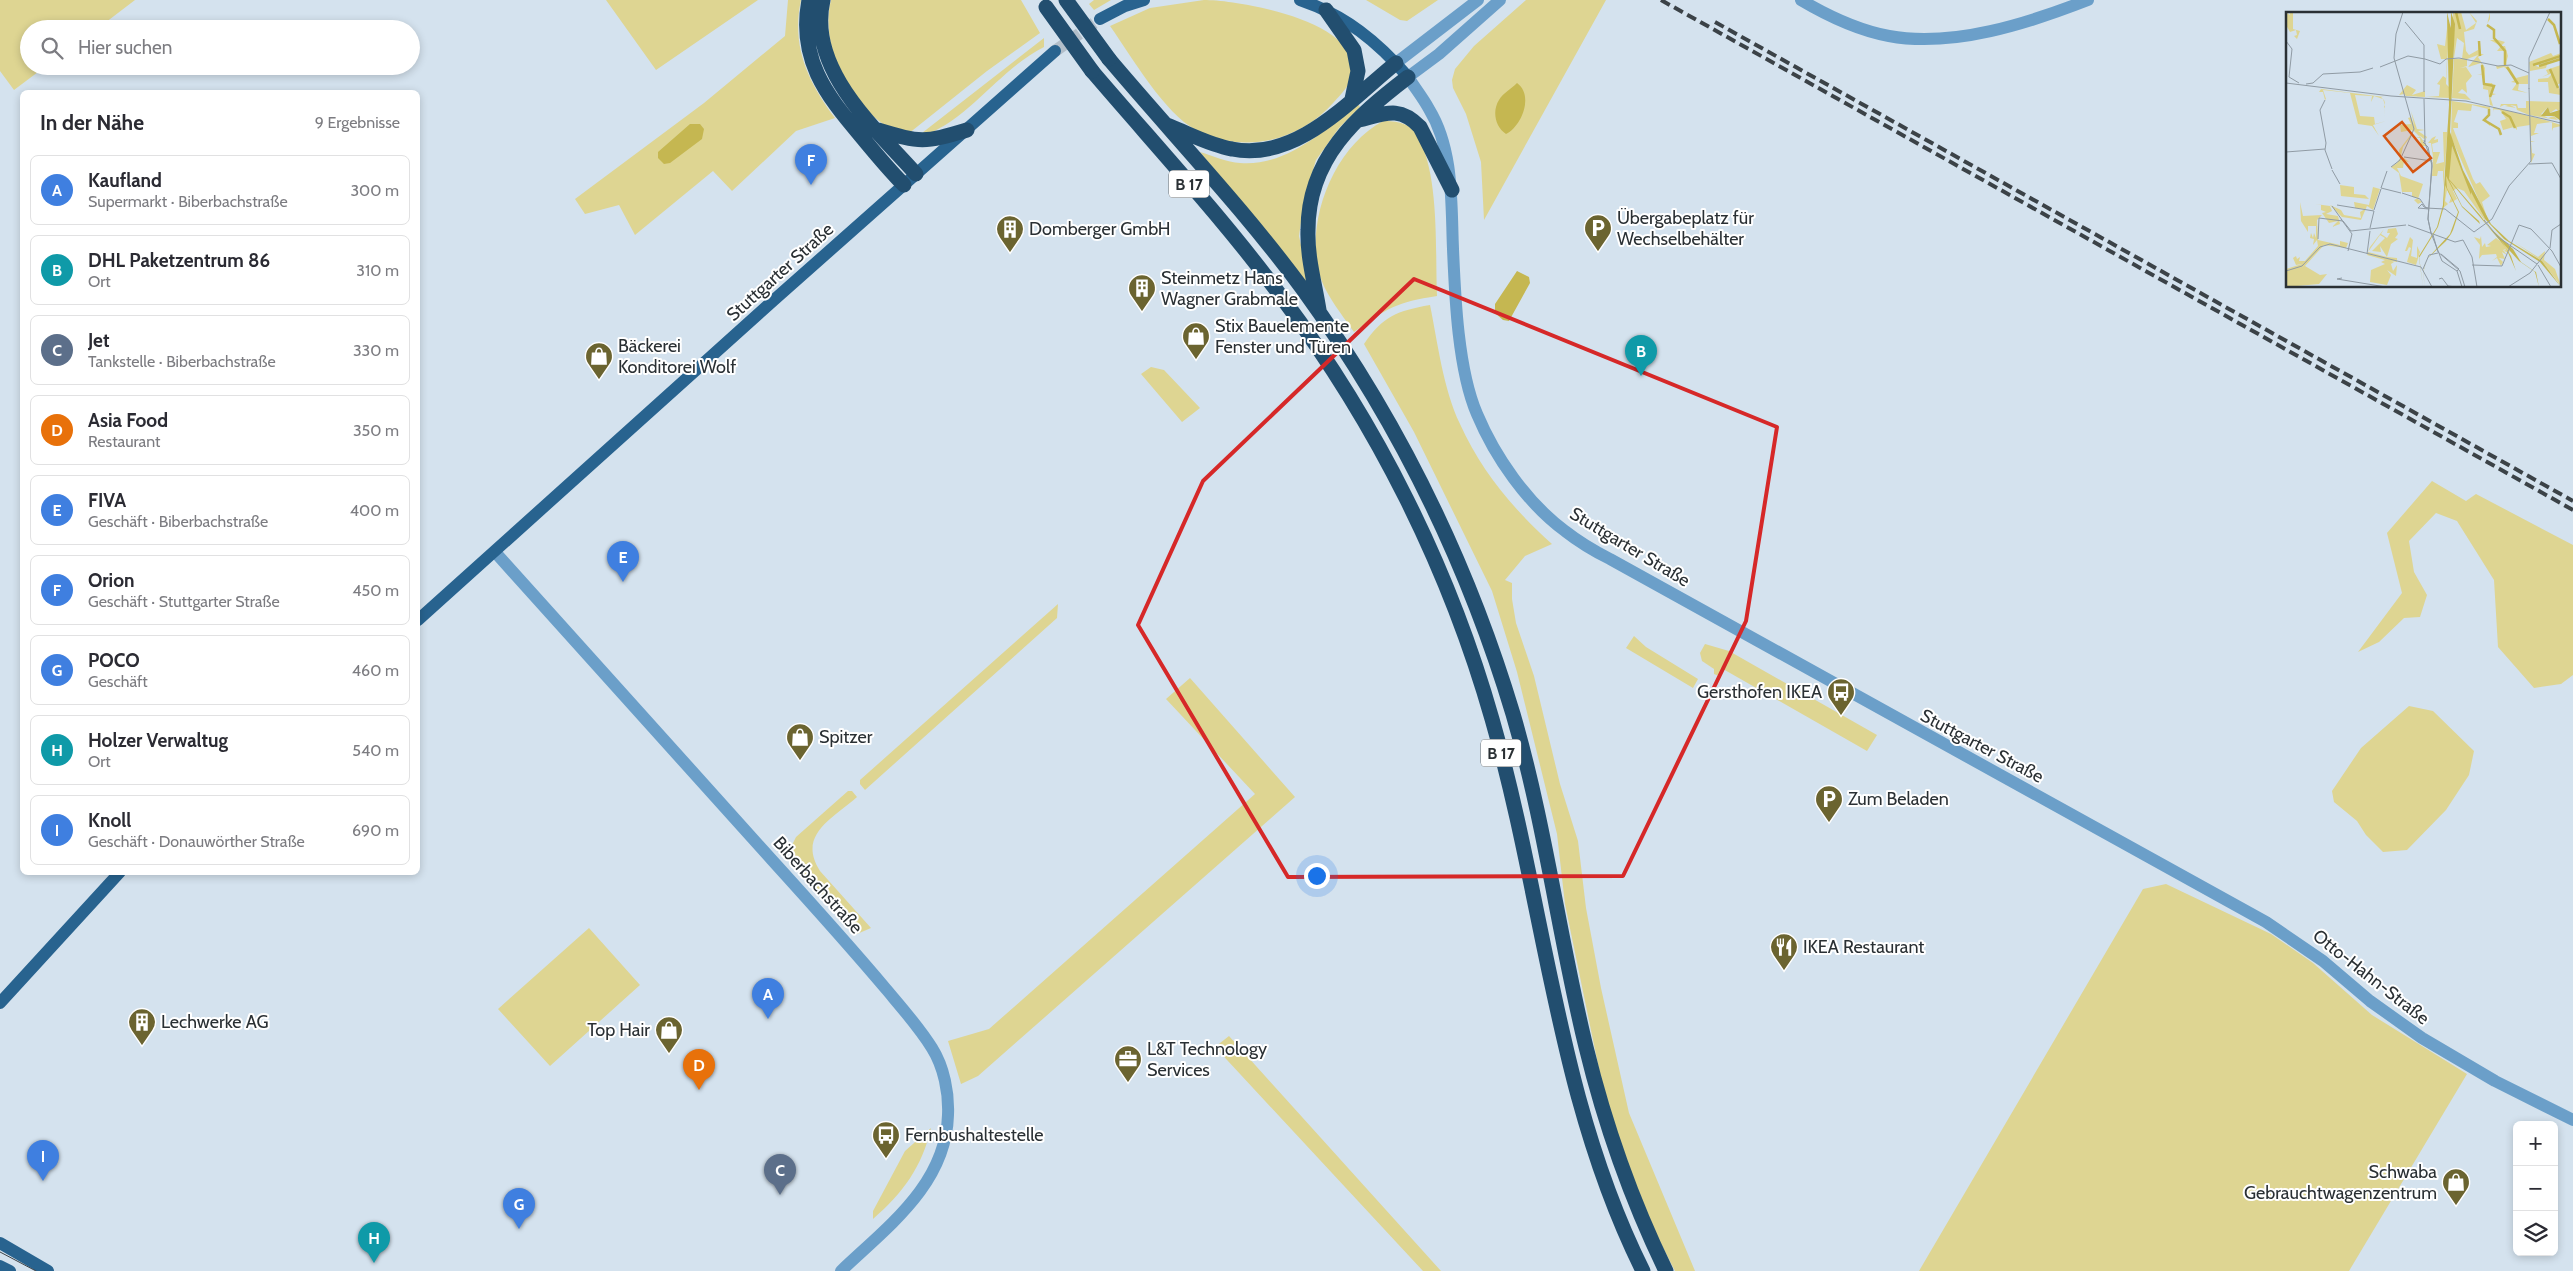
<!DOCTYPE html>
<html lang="de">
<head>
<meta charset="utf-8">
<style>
  body { margin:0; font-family:Cabin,sans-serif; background:#f7f7f7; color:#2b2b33 }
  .controls { position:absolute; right:15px; bottom:15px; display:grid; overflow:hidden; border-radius:8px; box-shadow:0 2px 8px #0003 }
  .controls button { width:45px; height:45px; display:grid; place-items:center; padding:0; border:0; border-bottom:1px solid #e1e1e2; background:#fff; color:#2b2b33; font:25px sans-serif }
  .you { position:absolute; left:1316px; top:875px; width:18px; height:18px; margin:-12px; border:4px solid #fff; border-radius:50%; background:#1a73e8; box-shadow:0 0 0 8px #1a73e833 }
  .badge { display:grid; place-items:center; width:32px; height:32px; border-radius:50%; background:#6b6430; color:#fff; font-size:16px; font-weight:700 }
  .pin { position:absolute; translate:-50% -41px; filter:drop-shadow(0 1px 2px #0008) }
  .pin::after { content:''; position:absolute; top:26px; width:18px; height:15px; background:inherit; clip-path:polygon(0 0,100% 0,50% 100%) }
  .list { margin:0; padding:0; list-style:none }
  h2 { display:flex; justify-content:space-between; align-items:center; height:65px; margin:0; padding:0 20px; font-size:21px }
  h2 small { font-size:16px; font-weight:400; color:#7c7c81 }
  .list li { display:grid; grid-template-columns:32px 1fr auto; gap:15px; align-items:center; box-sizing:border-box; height:70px; margin:0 10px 10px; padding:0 10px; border:1px solid #e1e1e2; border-radius:8px }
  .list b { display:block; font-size:19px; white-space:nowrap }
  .list p { margin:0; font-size:16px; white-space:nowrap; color:#7c7c81 }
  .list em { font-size:16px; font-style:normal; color:#7c7c81 }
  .icon { flex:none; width:28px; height:28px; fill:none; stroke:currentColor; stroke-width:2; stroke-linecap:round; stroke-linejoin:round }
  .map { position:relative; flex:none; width:2573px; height:1271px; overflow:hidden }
  .search { position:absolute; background:#fff; box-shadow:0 2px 8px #0003; left:20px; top:20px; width:400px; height:55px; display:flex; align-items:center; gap:12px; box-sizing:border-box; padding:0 18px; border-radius:28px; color:#7c7c81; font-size:19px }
  .panel { position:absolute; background:#fff; box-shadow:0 2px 8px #0003; left:20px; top:90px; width:400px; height:785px; border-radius:8px }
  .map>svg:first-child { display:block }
  .green { fill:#ded592 }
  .water { fill:#c5b751 }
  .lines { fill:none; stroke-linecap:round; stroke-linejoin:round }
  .major-tunnel { stroke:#b2bec9; stroke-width:12; stroke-dasharray:12 6; stroke-linecap:butt }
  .minor { stroke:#6b9fc9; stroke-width:12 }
  .major { stroke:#28638f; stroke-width:12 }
  .highway { stroke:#224e6f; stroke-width:15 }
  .tram { stroke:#3b4247; stroke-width:1 }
  .rail { stroke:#3b4247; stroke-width:4; stroke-dasharray:10 5; stroke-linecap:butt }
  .highway-bridge { stroke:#224e6f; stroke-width:15 }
  .marked { fill:none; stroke:#d62828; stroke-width:4; stroke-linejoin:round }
  .labels { text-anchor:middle; stroke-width:4; stroke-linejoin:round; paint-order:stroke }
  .shield { fill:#fff; stroke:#6a6e71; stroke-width:1 }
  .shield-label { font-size:16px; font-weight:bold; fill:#2a3034 }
  .poi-label { font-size:18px; fill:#2a3034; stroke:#fff; text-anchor:start }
  .street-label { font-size:18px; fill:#2a3034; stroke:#fff }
  .inset-river { fill:none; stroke:#c5b751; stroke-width:2.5 }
  .inset-road { fill:none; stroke:#909ba4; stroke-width:1 }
  .view { fill:#d55510; fill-opacity:0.15; stroke:#d55510; stroke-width:2.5 }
  .inset-edge { fill:none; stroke:#2a3034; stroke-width:2.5 }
</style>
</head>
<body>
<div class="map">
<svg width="2573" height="1271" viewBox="0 0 2573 1271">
  <rect width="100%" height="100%" fill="#d4e2ee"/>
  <path class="green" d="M0 0H135L97 29H29V66H46L14 90 0 71Z
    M606 0H758L656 70Z
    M788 0H801C791 46 808 82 835 118L796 131 732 191 713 171 635 235 619 205 585 214 575 199 704 103 785 36Z
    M831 0H1021L1040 33 987 71 908 134C900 131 891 129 883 124 846 98 820 44 831 0Z
    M1094 0H1111L1094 10 1089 4Z
    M1204 0C1239 0 1363 21 1352 74 1350 86 1341 94 1334 102 1300 141 1243 155 1196 130 1164 113 1132 57 1110 26L1150 8Z
    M1366 0H1438L1407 21 1400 20Z
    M1526 0H1606L1484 220 1481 162 1466 114 1453 88 1452 80 1455 69 1474 46Z
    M1044 38V47C1000 69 972 116 926 135L922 133Z
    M1358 104 1360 107 1339 128 1316 160 1304 200 1299 236 1310 287 1200 152C1213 156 1227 162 1240 163 1286 167 1325 130 1358 104Z
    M1383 121C1396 121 1410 123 1417 135 1440 174 1435 250 1437 296 1397 302 1387 308 1354 332 1341 313 1323 292 1318 269 1307 216 1335 147 1383 121Z
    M1430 305C1438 344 1443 388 1460 424 1481 471 1514 510 1552 544L1525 556 1505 580 1512 583V599L1516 623 1534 676 1560 784 1578 841 1586 908 1601 988 1629 1113 1695 1271H1675L1656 1234 1622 1151 1600 1074 1565 904 1557 834 1517 672 1492 591 1414 432 1364 344C1383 316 1397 311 1430 305Z
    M1151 367 1164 370 1200 408 1182 422 1141 374Z
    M2432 481 2466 501 2476 494 2573 545V675L2561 684 2534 688 2498 647 2494 580 2457 521 2436 513 2409 541 2414 572 2427 595 2420 617 2404 618 2379 642 2358 652 2402 593 2387 533Z
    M1058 604 1057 618 865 790 860 784V780Z
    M1634 636 1646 647 1698 679 1693 688 1626 648Z
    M1705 644 1729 651 1877 735 1867 751 1723 669 1719 676 1714 674V669L1702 661 1700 653Z
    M1190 678 1295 797 978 1076 961 1084 948 1041 989 1029 1255 794 1166 699Z
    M2409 706 2433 711 2474 751 2469 775 2446 810 2407 850 2383 852 2366 835 2357 821 2334 802 2332 791 2361 748Z
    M848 791H852L857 797C832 819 797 835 820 871L871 928 857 934 795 865 789 851 796 837Z
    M2166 884 2271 934 2313 963 2372 1015 2467 1074 2349 1271H1919L2143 889Z
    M589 928 640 985 550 1066 498 1009Z
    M1229 1036 1441 1271H1423L1215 1047Z
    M931 1128C922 1167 903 1193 873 1219V1211L905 1151Z"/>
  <path class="water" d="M1517 83C1534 95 1522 126 1506 134 1495 127 1492 111 1499 100 1503 93 1511 89 1517 83Z
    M690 124H700L704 129 702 139 670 163 664 164 658 158V152Z
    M1517 271 1529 277 1530 283 1509 321 1503 320 1495 313V304Z"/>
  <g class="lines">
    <path class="major-tunnel" d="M1055 51 1100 19"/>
    <path class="minor" d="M1500 0 1439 54 1408 77C1415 88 1423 98 1429 109 1454 150 1451 203 1453 249 1455 297 1458 370 1477 414 1495 457 1527 503 1565 531 1579 542 1594 551 1610 559L2266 922 2323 961 2370 1001 2422 1038 2495 1081 2573 1120
      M1801 0C1828 16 1857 30 1889 36 1953 48 2029 23 2088 0
      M1396 63 1478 0
      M495 552C588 654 680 757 772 860 811 903 849 945 886 989 902 1008 919 1027 932 1048 944 1067 949 1093 948 1115 946 1185 887 1227 841 1271"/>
    <path class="major" d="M1300 0C1345 15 1378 42 1408 77
      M1100 19 1125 6 1144 0
      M418 620 775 299 1055 51
      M0 1003 120 872
      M0 1243 48 1271
      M0 1266 10 1271"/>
    <path class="highway" d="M809 0C798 58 825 94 861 136 875 153 889 170 904 185
      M823 0C807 69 875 128 916 174
      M1326 10 1354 50 1358 71 1352 99
      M1109 59C1173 135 1243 208 1302 288 1396 417 1467 561 1513 714 1545 823 1559 937 1586 1047 1605 1125 1631 1199 1666 1271
      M1092 71C1156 146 1224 219 1283 299 1377 424 1449 568 1492 719 1545 903 1556 1097 1643 1271
      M1359 120C1384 114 1399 105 1420 127L1452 190
      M1167 125C1188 133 1209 145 1232 149 1297 162 1350 100 1396 63
      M878 130C921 143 924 143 967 130
      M1319 310C1315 284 1307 257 1308 230 1308 158 1356 117 1408 77"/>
    <path class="tram" d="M0 1252 36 1271"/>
    <path class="rail" d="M1661 0 2573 510
      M1715 22 2573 501"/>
    <path class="highway-bridge" d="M1066 0 1109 59
      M1046 7 1092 71"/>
  </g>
  <path class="marked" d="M1414 279 1777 427 1746 621 1623 876 1288 877 1138 625 1203 481Z"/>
  <defs>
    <g id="parking-pin" transform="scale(1.4375)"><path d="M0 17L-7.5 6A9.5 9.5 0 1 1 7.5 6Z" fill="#6b6430" stroke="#fff"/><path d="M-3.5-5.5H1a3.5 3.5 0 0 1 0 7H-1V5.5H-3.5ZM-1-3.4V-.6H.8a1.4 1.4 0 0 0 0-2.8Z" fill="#fff"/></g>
    <g id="building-pin" transform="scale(1.4375)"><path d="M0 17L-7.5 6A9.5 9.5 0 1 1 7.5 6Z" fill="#6b6430" stroke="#fff"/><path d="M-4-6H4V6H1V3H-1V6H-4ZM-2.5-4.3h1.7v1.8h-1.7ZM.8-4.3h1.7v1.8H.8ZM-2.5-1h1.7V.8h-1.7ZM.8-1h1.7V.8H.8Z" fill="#fff"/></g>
    <g id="shop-pin" transform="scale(1.4375)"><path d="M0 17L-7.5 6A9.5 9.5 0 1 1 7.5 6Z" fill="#6b6430" stroke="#fff"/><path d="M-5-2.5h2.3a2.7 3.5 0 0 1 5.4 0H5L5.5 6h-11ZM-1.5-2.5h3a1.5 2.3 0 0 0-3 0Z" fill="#fff"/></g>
    <g id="bus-pin" transform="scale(1.4375)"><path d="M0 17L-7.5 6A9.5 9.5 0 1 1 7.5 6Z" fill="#6b6430" stroke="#fff"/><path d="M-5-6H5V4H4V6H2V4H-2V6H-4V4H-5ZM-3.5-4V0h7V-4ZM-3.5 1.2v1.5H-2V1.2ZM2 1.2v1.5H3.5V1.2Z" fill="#fff"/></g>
    <g id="restaurant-pin" transform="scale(1.4375)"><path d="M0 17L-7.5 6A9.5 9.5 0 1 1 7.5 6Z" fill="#6b6430" stroke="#fff"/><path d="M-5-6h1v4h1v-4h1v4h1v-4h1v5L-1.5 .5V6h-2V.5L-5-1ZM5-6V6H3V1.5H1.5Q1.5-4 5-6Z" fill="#fff"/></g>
    <g id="office-pin" transform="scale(1.4375)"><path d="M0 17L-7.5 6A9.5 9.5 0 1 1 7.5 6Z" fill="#6b6430" stroke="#fff"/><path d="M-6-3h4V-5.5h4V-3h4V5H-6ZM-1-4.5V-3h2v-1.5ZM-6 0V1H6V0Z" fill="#fff"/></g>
  </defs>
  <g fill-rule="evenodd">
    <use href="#parking-pin" x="1598" y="228"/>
    <use href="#building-pin" x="1010" y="229"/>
    <use href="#building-pin" x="1142" y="288"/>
    <use href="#shop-pin" x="1196" y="336"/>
    <use href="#shop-pin" x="599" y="356"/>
    <use href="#bus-pin" x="1841" y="692"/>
    <use href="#shop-pin" x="800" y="737"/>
    <use href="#parking-pin" x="1829" y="799"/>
    <use href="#restaurant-pin" x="1784" y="947"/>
    <use href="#building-pin" x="142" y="1022"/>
    <use href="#shop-pin" x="669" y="1030"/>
    <use href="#office-pin" x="1128" y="1059"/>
    <use href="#bus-pin" x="886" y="1135"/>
    <use href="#shop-pin" x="2456" y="1182"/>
  </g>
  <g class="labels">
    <g class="shield">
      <rect x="1169" y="170.5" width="40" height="27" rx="4"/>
      <rect x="1481" y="739.5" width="40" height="27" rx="4"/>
    </g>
    <g class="shield-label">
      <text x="1189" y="190">B 17</text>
      <text x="1501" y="759">B 17</text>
    </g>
    <g class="poi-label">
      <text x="1617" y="224">Übergabeplatz für<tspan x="1617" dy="21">Wechselbehälter</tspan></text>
      <text x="1029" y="235">Domberger GmbH</text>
      <text x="1161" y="284">Steinmetz Hans<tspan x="1161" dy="21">Wagner Grabmale</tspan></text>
      <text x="1215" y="332">Stix Bauelemente<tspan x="1215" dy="21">Fenster und Türen</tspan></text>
      <text x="618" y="352">Bäckerei<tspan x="618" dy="21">Konditorei Wolf</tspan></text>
      <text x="1822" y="698" text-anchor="end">Gersthofen IKEA</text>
      <text x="819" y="743">Spitzer</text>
      <text x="1848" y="805">Zum Beladen</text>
      <text x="1803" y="953">IKEA Restaurant</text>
      <text x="161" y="1028">Lechwerke AG</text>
      <text x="650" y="1036" text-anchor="end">Top Hair</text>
      <text x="1147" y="1055">L&amp;T Technology<tspan x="1147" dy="21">Services</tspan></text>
      <text x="905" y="1141">Fernbushaltestelle</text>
      <text x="2437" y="1178" text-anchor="end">Schwaba<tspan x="2437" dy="21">Gebrauchtwagenzentrum</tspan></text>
    </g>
    <g class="street-label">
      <text transform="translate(780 272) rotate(-42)" y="6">Stuttgarter Straße</text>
      <text transform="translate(1630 547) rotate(31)" y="6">Stuttgarter Straße</text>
      <text transform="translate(1982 746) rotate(28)" y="6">Stuttgarter Straße</text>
      <text transform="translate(818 885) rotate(48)" y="6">Biberbachstraße</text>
      <text transform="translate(2371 977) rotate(38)" y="6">Otto-Hahn-Straße</text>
    </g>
  </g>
  <g transform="translate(2286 12)">
    <rect width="275" height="275" fill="#d4e2ee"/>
    <path d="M0 0 4 3V0H7V17L14 19 11 27 8 24 11 23 10 18 4 20 0 13ZM167 0H175L180 18 190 11 183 0 191 9 188 17 178 20 180 39 183 43 192 38V29L194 30 193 42H198L192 45 199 56V66L198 71H206L208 76 204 81 210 82 204 84 207 94 204 93 202 78 197 77 198 62 191 63 198 61 195 51 182 55 192 43 181 47V54L174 56 180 55 186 64 180 71 181 81 176 77 172 81 179 82 185 88 166 86 168 47H176L178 31 171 26 168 46ZM204 0V7L201 12 209 18V27L219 30 215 34H219L222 44 219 54 223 55 230 66 242 63V72H233L232 78 242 81 226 78 231 71 225 70 229 68 223 59 218 55 211 57 210 54 218 53V39H211L215 34 204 28H208V18L201 13ZM162 8 163 19 160 72 163 75V86L120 84 118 82 113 83 121 73 130 78 126 83 139 79V85L153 84 154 73 151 72 157 64 160 66 161 47H155L151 32 159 34ZM265 41 267 44 275 41V44L247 53 253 55 262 49 260 56 244 59 243 50ZM275 53V71L270 73 275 78V83L263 81 262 70H252V67L262 66 266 62 265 60 264 62 256 65 262 62 260 58ZM35 77 98 85H95L98 88 99 91V95L98 96 99 106 98 95 99 93 97 87 88 84 85 90 86 84 69 83 74 104 88 105 89 112 100 109 87 113 93 124 86 114 72 112 64 81 37 78 40 87 39 88 37 80H33ZM166 89 204 95V103L198 108 204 111 212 108 204 111V114L197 108 202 103V97L186 93 185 99 172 98 168 110 172 111V116H167L187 167 190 172 194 170 204 184 196 190 202 209 165 125ZM240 89 275 90V101L270 97 264 101 262 95 255 102 262 106 268 104 272 108 243 103 231 98 230 94 224 93 230 96 219 94 222 93H218L214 95 215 92H231L232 96H240ZM207 95 259 108 275 113V114L267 116 266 119V110L251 112 248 121H253L245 124V129L249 130H245L246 141 249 142 245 151 244 113 231 115V118L228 115 217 118 214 109 220 107 214 98 207 97 208 100ZM125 99 131 117 139 118 132 119 141 125 139 129 140 125 138 127 133 123 141 134H135L134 126 129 125 128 131 129 125H134L127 118 125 124 117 135 114 148 118 146 123 150 118 149 117 156H111L115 164 137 172 132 187 136 190 132 192 128 188 132 186 126 185V180H116L113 161 105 155 114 149 111 151 114 146 109 139 113 144V138L126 121V118L115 120 114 113 125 112 122 106 125 105 128 113ZM162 111 159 153 157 175V159H152L151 164H146L147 145 145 131H142L146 126 150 124 148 128 152 127V130L146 132 147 140H154L150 152 158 150 157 120H161ZM163 126 162 161 165 132 200 210 178 179 171 176 167 179 171 187 166 190 163 191 165 186 161 178 159 189 162 192 157 196ZM54 173 68 175V182L79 183 83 187 55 184ZM87 175 94 177 87 198 81 194 75 208 56 205 44 193 55 198 58 203 75 206 74 200 79 197 69 196 68 190 83 193ZM14 190 17 204 36 203 31 208 32 228 54 233V229L62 231 60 236 38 233 19 254 34 263 41 262 33 272 0 275V257L16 252 10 253 7 246 10 244 11 247 14 245 13 249H19L32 234 31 228 27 233 28 227 24 226 25 221 27 226 28 221 30 226V214H22V220L15 209ZM29 192 44 194 46 199 40 202 52 204 54 212 46 215 52 209 43 211 36 201 40 200 35 198V193ZM110 216 112 222 109 226 112 227 105 232 101 245 111 246V250L105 249 108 250 105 252 107 259 111 253 110 264 101 258 105 263 101 273 84 270 85 258 99 252 95 250 99 248 81 243 84 235 98 217 95 222 101 226 104 221H101L102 217ZM94 223 99 226 86 239 95 240 94 234 101 245 82 240ZM195 224 196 235 199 231 200 235 205 234 201 233 210 226 224 237 223 241 218 239 220 237 217 238 221 243 216 240 219 247 213 246 217 250 215 254 211 246 206 249 211 245 210 242 196 243 193 247 194 233 188 225 194 227ZM124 225 127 228 125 244 131 246V234L134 240 130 253 121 250 125 236 123 235 121 239H119ZM228 230 252 245 259 239 258 248 269 257 275 274 256 249Z" fill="#ded592" fill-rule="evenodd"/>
    <path d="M161 0 165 17 164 69 165 0 169 12 164 120 177 158 205 212 223 229 256 249 275 275 254 250 218 227 199 207 185 180V183L166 134 163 167 194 203 202 214 227 237 235 250 248 259 250 260 253 275 249 260 233 249 215 229 220 236 225 244 230 259 220 236 163 168 176 194 193 209 194 212 176 195 160 164 161 176 173 200 167 218 165 222 160 229 141 247 137 261 139 275 137 260 141 247 164 222 172 200 159 173 158 194 152 215 133 246 137 275 133 244 151 215 157 193 163 93ZM262 95 264 101 274 98 275 109 268 104H255Z" fill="#c5b751"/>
    <path class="inset-river" d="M170 0 174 17M262 7 268 13 274 32M201 13 208 18V26L219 39V53M193 29 194 44M196 53 198 72 208 74 204 85M247 53 275 44M253 54 275 47M221 55 232 72M264 57 272 76M203 97V103L198 108 213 117 215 123M216 100 224 105 229 116"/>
    <path class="inset-road" d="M119 10 138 33V80M0 29 6 37 3 65 13 71M139 47 154 52 160 47 173 46 212 54 225 53 243 61M94 55 122 44 139 47M0 71 105 84 180 89 275 111M20 72 27 71 37 62 74 60 87 56M243 77V46L264 0M138 87 139 130M39 88 34 98 40 131 39 138 46 157M138 128 146 151 142 207 145 221 156 249 171 259 176 275M139 132 137 130 142 135 146 154 142 207 145 221M0 140 39 137M118 145 146 149M243 152 266 151 275 167M105 155 114 148 128 117 108 46 110 22 117 0M46 158 54 172M95 176 115 181M95 176 101 159M116 181 134 187 140 196 159 197 188 220 206 207 223 174 245 149 243 76M136 192 138 195 142 196 143 197 132 196ZM51 193 88 199M46 194 56 208M88 198 95 177M55 207 66 222 62 239M198 208 212 225 251 252M122 213 169 230 177 228M84 216 88 199M147 223 152 240 174 259 179 275H175M32 227 33 206 57 209 65 219 120 213M177 228 186 245 191 275M264 236 266 218 275 212M81 242 84 219M155 242 173 257 171 259M186 253 216 254 233 213 245 217 266 239 275 255M252 253 265 275M137 257 143 243 152 241M0 259 16 254 34 235 44 232 135 255 146 275M56 266 51 267 100 275M153 267 156 266 162 274 170 275M222 275 244 261 263 237"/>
    <path class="view" d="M116 110 145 146 127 160 98 124Z"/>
    <rect width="275" height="275" class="inset-edge"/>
  </g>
</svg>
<div class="controls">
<button>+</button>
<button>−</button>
<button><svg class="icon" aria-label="layers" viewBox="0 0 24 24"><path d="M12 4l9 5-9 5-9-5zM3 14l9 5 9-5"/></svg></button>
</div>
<div class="you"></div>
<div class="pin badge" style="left:768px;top:1019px;background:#3f7fe0">A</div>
<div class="pin badge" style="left:1641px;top:376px;background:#0f9aa8">B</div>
<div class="pin badge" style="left:780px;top:1195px;background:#5c6f8a">C</div>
<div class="pin badge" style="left:699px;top:1090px;background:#e8710a">D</div>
<div class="pin badge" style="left:623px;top:582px;background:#3f7fe0">E</div>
<div class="pin badge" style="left:811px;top:185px;background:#3f7fe0">F</div>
<div class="pin badge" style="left:519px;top:1229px;background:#3f7fe0">G</div>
<div class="pin badge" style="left:374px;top:1263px;background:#0f9aa8">H</div>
<div class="pin badge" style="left:43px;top:1181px;background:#3f7fe0">I</div>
<div class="search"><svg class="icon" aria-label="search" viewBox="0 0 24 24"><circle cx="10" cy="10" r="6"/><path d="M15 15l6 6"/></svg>Hier suchen</div>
<section class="panel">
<h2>In der Nähe<small>9 Ergebnisse</small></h2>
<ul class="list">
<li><span class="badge" style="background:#3f7fe0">A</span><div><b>Kaufland</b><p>Supermarkt · Biberbachstraße</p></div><em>300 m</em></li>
<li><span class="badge" style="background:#0f9aa8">B</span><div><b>DHL Paketzentrum 86</b><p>Ort</p></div><em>310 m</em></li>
<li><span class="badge" style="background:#5c6f8a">C</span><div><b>Jet</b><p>Tankstelle · Biberbachstraße</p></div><em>330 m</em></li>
<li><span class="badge" style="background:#e8710a">D</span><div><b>Asia Food</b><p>Restaurant</p></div><em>350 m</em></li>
<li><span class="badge" style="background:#3f7fe0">E</span><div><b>FIVA</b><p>Geschäft · Biberbachstraße</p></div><em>400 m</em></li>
<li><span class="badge" style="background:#3f7fe0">F</span><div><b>Orion</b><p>Geschäft · Stuttgarter Straße</p></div><em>450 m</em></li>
<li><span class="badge" style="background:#3f7fe0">G</span><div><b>POCO</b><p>Geschäft</p></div><em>460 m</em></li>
<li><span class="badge" style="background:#0f9aa8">H</span><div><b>Holzer Verwaltug</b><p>Ort</p></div><em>540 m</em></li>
<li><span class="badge" style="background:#3f7fe0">I</span><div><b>Knoll</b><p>Geschäft · Donauwörther Straße</p></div><em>690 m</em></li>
</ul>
</section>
</div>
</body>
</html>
